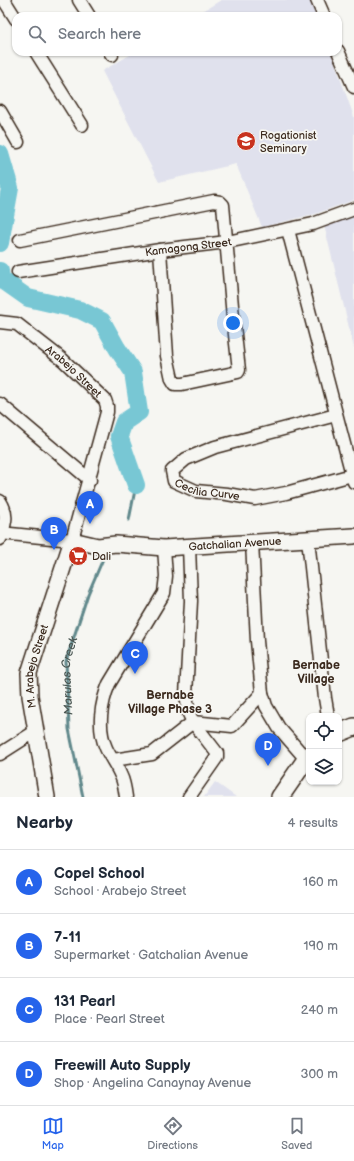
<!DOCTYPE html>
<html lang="en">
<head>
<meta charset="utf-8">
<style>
  body { margin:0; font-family:"Balsamiq Sans",sans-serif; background:#f6f6f7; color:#1f2937 }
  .controls { position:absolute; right:12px; bottom:12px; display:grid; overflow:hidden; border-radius:8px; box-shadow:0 1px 3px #0004 }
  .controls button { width:36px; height:36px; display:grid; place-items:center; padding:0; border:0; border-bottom:1px solid #e0e1e3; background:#fff; color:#1f2937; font:20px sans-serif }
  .you { position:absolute; left:233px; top:323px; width:14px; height:14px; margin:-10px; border:3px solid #fff; border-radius:50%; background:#1a73e8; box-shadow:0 0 0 6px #1a73e833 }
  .badge { display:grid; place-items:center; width:26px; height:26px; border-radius:50%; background:#2563eb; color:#fff; font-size:13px; font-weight:700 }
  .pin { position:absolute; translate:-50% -33px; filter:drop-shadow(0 1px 2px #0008) }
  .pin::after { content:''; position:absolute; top:21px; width:14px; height:12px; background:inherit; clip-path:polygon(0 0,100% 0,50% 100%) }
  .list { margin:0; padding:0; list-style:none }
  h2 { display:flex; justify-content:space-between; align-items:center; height:52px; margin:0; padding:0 16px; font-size:17px }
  h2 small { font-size:13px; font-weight:400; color:#747a83 }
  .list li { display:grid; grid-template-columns:26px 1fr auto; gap:12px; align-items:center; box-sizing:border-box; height:64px; padding:0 16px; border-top:1px solid #e0e1e3 }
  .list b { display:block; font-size:15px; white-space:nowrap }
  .list p { margin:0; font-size:13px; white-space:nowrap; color:#747a83 }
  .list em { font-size:13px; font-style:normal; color:#747a83 }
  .icon { flex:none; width:22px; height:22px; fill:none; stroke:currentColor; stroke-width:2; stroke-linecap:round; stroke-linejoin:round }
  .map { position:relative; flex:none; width:354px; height:797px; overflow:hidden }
  .search { position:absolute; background:#fff; box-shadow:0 1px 3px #0004; left:12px; right:12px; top:12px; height:44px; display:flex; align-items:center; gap:10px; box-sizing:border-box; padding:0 14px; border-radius:12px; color:#747a83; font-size:15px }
  .sheet { height:308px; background:#fff }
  nav { display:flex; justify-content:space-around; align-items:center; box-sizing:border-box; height:56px; border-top:1px solid #e0e1e3; background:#fff; font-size:11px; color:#747a83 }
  nav a { display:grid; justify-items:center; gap:2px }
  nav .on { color:#2563eb }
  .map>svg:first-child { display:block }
  .built { fill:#e0e1ed }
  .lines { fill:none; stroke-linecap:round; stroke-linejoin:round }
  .stream { stroke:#60888b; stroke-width:3 }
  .river { stroke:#78c7d4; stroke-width:18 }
  .minor-casing { stroke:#3b2a1e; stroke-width:15 }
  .tertiary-casing { stroke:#3b2a1e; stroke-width:18 }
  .secondary-casing { stroke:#3b2a1e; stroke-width:20 }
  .minor { stroke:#f6f6f2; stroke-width:12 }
  .tertiary { stroke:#f6f6f2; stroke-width:15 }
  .secondary { stroke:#f6f6f2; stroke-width:17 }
  .labels { text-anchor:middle; stroke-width:3.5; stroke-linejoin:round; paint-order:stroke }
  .poi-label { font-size:11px; fill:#3b2a1e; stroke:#f6f6f2; text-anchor:start }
  .street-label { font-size:11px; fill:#3b2a1e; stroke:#f6f6f2 }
  .neighbourhood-label { font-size:12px; font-weight:bold; fill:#3b2a1e; stroke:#f6f6f2 }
  .water-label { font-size:12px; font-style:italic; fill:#4d5955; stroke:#f6f6f2 }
</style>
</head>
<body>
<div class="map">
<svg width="354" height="797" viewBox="0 0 354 797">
  <rect width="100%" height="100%" fill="#f6f6f2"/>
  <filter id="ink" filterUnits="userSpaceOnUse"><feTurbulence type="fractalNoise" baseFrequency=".025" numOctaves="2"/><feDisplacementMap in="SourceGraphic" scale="8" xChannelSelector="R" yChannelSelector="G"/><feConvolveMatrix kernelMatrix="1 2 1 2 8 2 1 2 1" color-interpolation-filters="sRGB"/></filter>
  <g filter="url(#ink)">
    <path class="built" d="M221 0H312L318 16H195Z
      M135 52H331L354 117V200L315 214 262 227 236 164 159 182 102 71Z
      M354 213V348L324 225Z
      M215 782 236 797H204Z"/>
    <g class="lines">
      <g class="stream">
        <path d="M129 520 136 485"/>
        <path id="s1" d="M83 797 69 729 66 661 88 594 103 559"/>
      </g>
      <path class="river" d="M0 154 10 188 0 243
        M0 271 1 279 28 298 80 310 102 321 117 348 133 372 139 412 124 422 119 436 136 485"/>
      <g class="minor-casing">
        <g id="minor">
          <path d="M4 0 16 19"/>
          <path d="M79 0 89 16"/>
          <path d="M317 0 324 16"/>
          <path d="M338 51 354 87"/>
          <path d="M36 52 82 125"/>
          <path d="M110 52 112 55"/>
          <path d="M0 111 18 142"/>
          <path d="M288 230 354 482"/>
          <path d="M20 240 214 201 220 202 223 205 233 317 239 370 238 372 182 384H175L172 379 167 356 160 250"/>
          <path id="s2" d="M18 272 160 250 227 242 313 224 354 209"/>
          <path id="s3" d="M0 322 17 324 63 360 105 400 107 406V412L72 540 0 533"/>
          <path d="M0 404 90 480"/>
          <path id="s4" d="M336 415 215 447 186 459 172 471 174 481 196 491 227 494 255 499 286 493 352 475"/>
          <path d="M0 501C9 515 5 524 0 539"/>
          <path d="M308 539 325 698 328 716"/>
          <path d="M252 542 257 641 262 693 266 706 279 728 306 759"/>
          <path d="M193 722 232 726 262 693"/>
          <path d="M0 754 36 731"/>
          <path d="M113 760 152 754 193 722"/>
          <path d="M126 797C125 790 124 782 121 776 117 766 110 757 106 748 97 728 101 703 109 684L164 593 166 576 164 548"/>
          <path d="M189 797 217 757V753L193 722 189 714 186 695 191 601 189 546"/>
        </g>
      </g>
      <g class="tertiary-casing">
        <g id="tertiary">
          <path id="s5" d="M72 540 98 546 116 544 164 548 354 536"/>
          <path id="s6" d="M47 797 30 696 29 673 72 540"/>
        </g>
      </g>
      <g class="secondary-casing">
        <path id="secondary" d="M339 733 354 727
          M280 797 309 755"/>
      </g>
      <use href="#minor" class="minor"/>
      <use href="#tertiary" class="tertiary"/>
      <use href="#secondary" class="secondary"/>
    </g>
  </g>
  <defs>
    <g id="university-disc" transform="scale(1)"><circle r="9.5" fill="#c8321e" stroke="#f6f6f2"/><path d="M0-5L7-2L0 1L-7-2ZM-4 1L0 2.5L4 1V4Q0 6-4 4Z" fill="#fff"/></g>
    <g id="supermarket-disc" transform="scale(1)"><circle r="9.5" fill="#c8321e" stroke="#f6f6f2"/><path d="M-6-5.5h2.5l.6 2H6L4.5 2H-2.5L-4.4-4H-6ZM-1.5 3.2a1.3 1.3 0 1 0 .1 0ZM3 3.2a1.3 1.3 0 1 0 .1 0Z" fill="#fff"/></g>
  </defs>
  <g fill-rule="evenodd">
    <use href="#university-disc" x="246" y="141"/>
    <use href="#supermarket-disc" x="78" y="556"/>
  </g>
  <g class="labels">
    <g class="poi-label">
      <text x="260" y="139">Rogationist<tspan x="260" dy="13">Seminary</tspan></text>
      <text x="92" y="560">Dali</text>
    </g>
    <g class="street-label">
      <text dy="4" stroke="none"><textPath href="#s2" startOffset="172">Kamagong Street</textPath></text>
      <text dy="4" stroke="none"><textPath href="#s3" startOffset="91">Arabejo Street</textPath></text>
      <text dy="4" stroke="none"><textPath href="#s4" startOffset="220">Cecilia Curve</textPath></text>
      <text dy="4" stroke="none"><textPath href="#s5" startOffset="164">Gatchalian Avenue</textPath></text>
      <text dy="4" stroke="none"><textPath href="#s6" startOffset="133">M. Arabejo Street</textPath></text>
    </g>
    <g class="neighbourhood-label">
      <text x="316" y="669">Bernabe<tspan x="316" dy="14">Village</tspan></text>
      <text x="170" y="699">Bernabe<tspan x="170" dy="14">Village Phase 3</tspan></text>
    </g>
    <g class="water-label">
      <text dy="4" stroke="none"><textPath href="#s1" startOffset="123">Marulas Creek</textPath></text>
    </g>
  </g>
</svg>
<div class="controls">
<button><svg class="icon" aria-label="locate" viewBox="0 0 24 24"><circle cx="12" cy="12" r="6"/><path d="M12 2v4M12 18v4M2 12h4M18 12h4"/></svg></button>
<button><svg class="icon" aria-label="layers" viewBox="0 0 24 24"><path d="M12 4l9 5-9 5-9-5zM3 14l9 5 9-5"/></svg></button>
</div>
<div class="you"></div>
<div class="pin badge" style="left:90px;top:524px">A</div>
<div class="pin badge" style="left:54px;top:550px">B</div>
<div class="pin badge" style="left:135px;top:674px">C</div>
<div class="pin badge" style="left:268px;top:766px">D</div>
<div class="search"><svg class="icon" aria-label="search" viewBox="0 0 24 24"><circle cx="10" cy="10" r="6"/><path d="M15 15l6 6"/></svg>Search here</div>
</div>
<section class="sheet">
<h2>Nearby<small>4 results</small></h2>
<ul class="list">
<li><span class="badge">A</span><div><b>Copel School</b><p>School · Arabejo Street</p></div><em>160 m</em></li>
<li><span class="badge">B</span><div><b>7-11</b><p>Supermarket · Gatchalian Avenue</p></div><em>190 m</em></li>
<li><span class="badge">C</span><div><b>131 Pearl</b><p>Place · Pearl Street</p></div><em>240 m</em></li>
<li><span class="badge">D</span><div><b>Freewill Auto Supply</b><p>Shop · Angelina Canaynay Avenue</p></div><em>300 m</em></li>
</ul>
</section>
<nav>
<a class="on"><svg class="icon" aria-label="map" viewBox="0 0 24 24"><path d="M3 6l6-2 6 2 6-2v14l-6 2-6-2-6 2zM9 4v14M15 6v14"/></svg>Map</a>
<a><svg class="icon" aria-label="directions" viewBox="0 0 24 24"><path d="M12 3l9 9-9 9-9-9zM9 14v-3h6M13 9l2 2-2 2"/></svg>Directions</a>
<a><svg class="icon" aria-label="saved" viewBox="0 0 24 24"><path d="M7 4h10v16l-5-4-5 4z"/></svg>Saved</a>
</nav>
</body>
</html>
